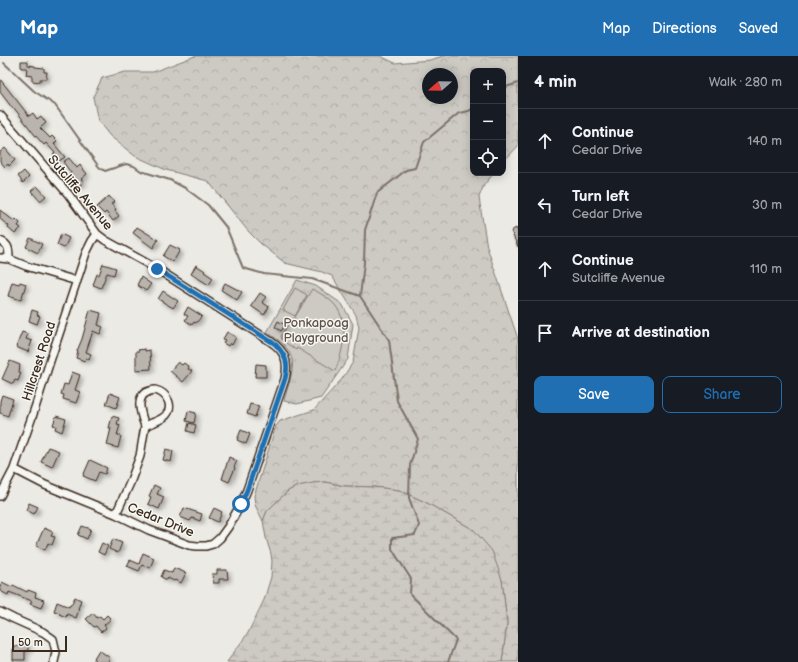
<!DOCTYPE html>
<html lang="en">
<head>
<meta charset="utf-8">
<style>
  body { margin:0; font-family:"Balsamiq Sans",sans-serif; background:#20242c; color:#f1f3f6 }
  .controls { position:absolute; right:12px; top:12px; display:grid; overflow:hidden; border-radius:8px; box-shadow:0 2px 10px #0003 }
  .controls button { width:36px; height:36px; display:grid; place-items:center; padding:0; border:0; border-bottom:1px solid #363941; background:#171b24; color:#f1f3f6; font:20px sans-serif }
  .compass { position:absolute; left:422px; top:12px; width:36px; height:36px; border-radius:50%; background:#171b24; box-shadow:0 2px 10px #0003; rotate:250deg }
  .scale { position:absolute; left:12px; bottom:10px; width:55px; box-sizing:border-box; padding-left:4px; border:2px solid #3b2a1e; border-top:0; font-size:11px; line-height:14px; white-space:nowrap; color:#3b2a1e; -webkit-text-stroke:3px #f6f6f2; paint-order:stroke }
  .stop { position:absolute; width:12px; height:12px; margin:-9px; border:3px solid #1f6fb2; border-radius:50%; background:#fff }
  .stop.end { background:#1f6fb2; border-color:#fff; box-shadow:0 1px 4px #0008 }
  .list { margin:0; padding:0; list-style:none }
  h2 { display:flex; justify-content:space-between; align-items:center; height:52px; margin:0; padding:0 16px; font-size:17px }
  h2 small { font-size:13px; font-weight:400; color:#9ea1a6 }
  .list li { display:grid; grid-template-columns:26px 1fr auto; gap:12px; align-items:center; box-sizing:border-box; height:64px; padding:0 16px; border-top:1px solid #363941 }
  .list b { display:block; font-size:15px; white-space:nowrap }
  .list p { margin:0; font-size:13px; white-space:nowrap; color:#9ea1a6 }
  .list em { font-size:13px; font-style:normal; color:#9ea1a6 }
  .actions { display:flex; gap:8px; padding:12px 16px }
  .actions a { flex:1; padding:9px 0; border:1px solid #1f6fb2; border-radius:8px; text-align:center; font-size:14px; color:#1f6fb2 }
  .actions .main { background:#1f6fb2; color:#fff }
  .icon { flex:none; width:22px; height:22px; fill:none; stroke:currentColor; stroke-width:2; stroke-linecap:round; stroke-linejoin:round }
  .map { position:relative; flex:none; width:518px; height:606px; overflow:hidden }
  header { display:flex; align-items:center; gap:24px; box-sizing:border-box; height:56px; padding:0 20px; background:#1f6fb2; color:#fff }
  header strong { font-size:19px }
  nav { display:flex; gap:22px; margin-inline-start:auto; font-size:14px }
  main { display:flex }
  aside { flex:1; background:#171b24 }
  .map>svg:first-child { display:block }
  .forest { fill:url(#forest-crowns); stroke:#847a71; fill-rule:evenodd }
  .wetland { fill:url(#wetland-marsh); stroke:#847a71 }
  .park { fill:url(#park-tufts); stroke:#847a71 }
  .pitch { fill:#cdcac4; stroke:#847a71 }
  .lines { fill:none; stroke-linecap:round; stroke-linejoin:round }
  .stream { stroke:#7c7167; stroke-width:2 }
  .building { fill:#bab4ae; stroke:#3b2a1e; filter:url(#shadow) }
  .street-casing { stroke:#3b2a1e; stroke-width:10 }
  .street { stroke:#f6f6f2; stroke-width:7 }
  .route { stroke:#1f6fb2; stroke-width:5 }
  .labels { text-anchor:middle; stroke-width:3; stroke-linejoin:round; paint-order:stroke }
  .street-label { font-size:13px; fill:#3b2a1e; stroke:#f6f6f2 }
  .park-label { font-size:13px; fill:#605248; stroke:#f6f6f2 }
</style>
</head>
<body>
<header>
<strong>Map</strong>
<nav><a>Map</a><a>Directions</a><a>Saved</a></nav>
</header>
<main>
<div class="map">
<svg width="518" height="606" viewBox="0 0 518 606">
  <defs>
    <pattern id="forest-crowns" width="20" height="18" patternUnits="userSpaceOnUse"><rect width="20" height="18" fill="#cdcac4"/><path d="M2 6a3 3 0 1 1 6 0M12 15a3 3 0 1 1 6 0" fill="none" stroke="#b1aea8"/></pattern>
    <pattern id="wetland-marsh" width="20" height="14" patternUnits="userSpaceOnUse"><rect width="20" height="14" fill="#cdcac4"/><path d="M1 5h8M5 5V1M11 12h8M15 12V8" fill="none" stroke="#b1aea8"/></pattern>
    <pattern id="park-tufts" width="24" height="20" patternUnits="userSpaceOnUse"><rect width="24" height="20" fill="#cdcac4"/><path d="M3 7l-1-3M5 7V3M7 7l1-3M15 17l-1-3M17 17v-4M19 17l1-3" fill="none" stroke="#b1aea8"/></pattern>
    <filter id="shadow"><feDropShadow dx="3" dy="3" stdDeviation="2" flood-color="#0004"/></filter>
  </defs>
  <rect width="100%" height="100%" fill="#ebeae5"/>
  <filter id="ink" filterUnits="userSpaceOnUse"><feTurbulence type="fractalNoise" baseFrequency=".025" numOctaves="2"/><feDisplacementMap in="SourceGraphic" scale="8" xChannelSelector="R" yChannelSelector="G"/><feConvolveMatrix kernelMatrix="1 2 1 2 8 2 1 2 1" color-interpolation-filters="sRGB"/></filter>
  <g filter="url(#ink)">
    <path class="forest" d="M195 0H380L395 7 430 4 443 0H518V90L503 106V15H473V117H494L484 129 479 141 481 155 487 191 518 283V606H502L507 567 502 524 474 474 427 447 399 434 374 431 344 430 325 426 298 430 288 435 267 455 263 465 255 449 254 440 276 370 280 365 314 354 342 323 353 306 359 272 356 259 332 220 322 216 285 207 260 187 248 175 208 125 166 114 135 100 110 80 98 65 93 41 102 22 125 16H153ZM428 18H452V42H428Z"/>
    <path class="wetland" d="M325 426 344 430 374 431 399 434 427 447 474 474 492 495 502 524 507 567 502 606H227L248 577 264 544 271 521 272 505 271 498 266 482 263 465 267 455 288 435 298 430 313 427Z"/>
    <path class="park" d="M297 224 316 230 342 248 353 268 348 303 321 342 297 348 284 345C287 331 297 311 290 298 286 288 275 282 267 276Z"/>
    <path class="pitch" d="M295 232 307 239 295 260 283 254Z
      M312 233C320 237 329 242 335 249 350 268 343 296 335 315L297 292 296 294 282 284 281 280 290 265 292 266Z"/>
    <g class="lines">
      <path class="stream" d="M4 7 34 35 55 49 99 111 105 115 126 108 134 110 141 115 170 124 185 132 208 149 226 171 243 212 264 218 312 223 360 240 389 284 397 345 418 383 410 409 409 442 419 469 415 479 392 482V493L411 523 410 538 456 584 448 606
        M503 32 518 27
        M360 240 364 207 365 174 377 137 406 114 415 112 424 86 459 57 469 55 473 52"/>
    </g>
    <path class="building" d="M21 5H28V9L35 10V11L44 12V16H47L46 23H40V26L32 25V20L26 19 27 12H21Z
      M0 23 29 60 33 57 37 63 41 60 46 67 40 72 50 82 52 80 57 85 54 88 65 101 59 105 53 98 55 97 46 87 44 89 34 78 14 52 13 53 0 36Z
      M5 92 15 104 9 110 8 108 5 111 0 105V96Z
      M69 102 77 112 80 109 87 118 81 123 84 126 79 130 69 119 71 117 63 106Z
      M24 115 29 121 23 127 18 120Z
      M37 130 46 140 40 145 31 135Z
      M109 140 114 146 111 148 116 153 115 155 119 160 113 165 106 156 104 158 97 151Z
      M0 154 14 165 16 163 20 167 18 170 21 172 15 178 8 172 9 170 0 163Z
      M137 171 158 184 153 192 133 177Z
      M516 172 518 176V191L511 175Z
      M61 178 69 182 64 192 57 189Z
      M30 182 42 188 38 197 26 191Z
      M170 189 180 194 173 206 163 200Z
      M103 208 116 212 114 219 107 217 101 232 93 229 97 218 99 219Z
      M196 209 205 215 204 216 213 222 209 229 191 218Z
      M141 221 151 228 146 235 137 229Z
      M12 226 19 228 20 226 26 228 21 244 8 240Z
      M225 227 242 236 237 244 221 234Z
      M163 235 178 245 173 252 158 243Z
      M260 237 266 241 262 246 269 251 264 259 251 250Z
      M188 251 202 260 196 267 194 266 192 269 185 264 188 260 184 258Z
      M32 254 38 256 37 259 40 260 37 268 29 265Z
      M90 254 101 257 98 269 103 271 100 278 93 275 86 296 91 298 89 304 86 302 85 305 76 302 78 295H77L82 283Z
      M278 265 285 269 281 275 275 271Z
      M22 276 28 278 26 283 32 285 28 296 16 291Z
      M227 276 236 281 232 289 230 287 228 290 223 287 225 284 223 283Z
      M145 293V295L150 294 151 313 136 314V295H139L138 294Z
      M10 305 20 309 19 316 21 317 18 325 15 324 13 328 2 323Z
      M178 306 182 309 184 307 189 311 188 313 192 315 183 326 170 315Z
      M256 308 266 309V321H255Z
      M72 316 80 319 75 334 80 336 76 347 63 343 64 339 61 338 64 328 68 329Z
      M110 337 120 341 116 352 106 348Z
      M2 339 13 343 8 360 0 357V345Z
      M250 348 259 350 255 361 247 358Z
      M188 355 196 357 194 367 186 365Z
      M56 360 66 363 62 376 55 373 56 370 53 369Z
      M112 360 119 362 117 368 120 369 117 379 121 380 118 392 107 389 111 372H109Z
      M189 367 196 369 194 377 187 375Z
      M241 374 250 378 246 388 237 384Z
      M48 391 59 395 52 411 41 406Z
      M166 393 173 395 171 406 163 404Z
      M229 401 237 405 234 411 235 412 229 426 222 423Z
      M90 404 107 412 105 418 99 416 95 425 83 420Z
      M154 429 160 432 157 438 164 441 159 453 148 448 151 441 149 440Z
      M29 447 38 451 34 458 26 454Z
      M184 452 202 458 200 465 192 462 190 465 180 461Z
      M214 452 222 456 218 466 209 462Z
      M82 470 91 473 87 483 78 479Z
      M44 472 53 476 51 480 55 481 52 489 48 487 45 494 36 490Z
      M113 483 122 487 118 497 109 493Z
      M102 487 108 490 104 499 98 496Z
      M143 497 154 502 150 512 142 509 139 515 127 510 130 504 139 508Z
      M174 512 186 517 181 527 175 524 174 525 168 522 167 524 161 521 164 514 172 517Z
      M217 514H227L228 523H219V527H213L212 518H217Z
      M2 526 12 531 13 529 27 536 28 534 36 537 35 541 44 544 41 552 30 548 32 545 9 536 8 539 0 535V530Z
      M75 541 81 544 78 553H79L76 562 67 558 66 561 59 558 60 557 54 555 57 546 69 551 70 549H71Z
      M93 557 97 562 100 560 103 563 107 559 111 563 104 569 106 572 101 576 96 570 94 571 86 563Z
      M20 588H28V595H25V604H13V592H14V590H21Z
      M99 594 110 602 108 606H93L95 602H94Z"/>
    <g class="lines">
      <g class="street-casing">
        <path id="street" d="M0 59 69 139 97 178 105 184 157 213 270 285C285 295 289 305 285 323L247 434 241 448 228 471 220 482 213 488 206 490H197L189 489 149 474 116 458 45 429 14 413
          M0 185C9 188 9 194 9 203L0 202
          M9 203 26 210 77 225
          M155 334C168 337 175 352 164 361 159 365 151 367 145 370 140 356 133 336 155 334Z
          M0 440 14 413 35 352 50 305 86 197 92 185 97 178
          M116 458 130 427 140 400 145 370
          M0 556 14 563 43 576 53 583 56 596 54 606"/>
      </g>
      <use href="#street" class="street"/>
    </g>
  </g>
  <g class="lines" filter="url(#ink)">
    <path class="route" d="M157 213 275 288C286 299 289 308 285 323L247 434 241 448"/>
  </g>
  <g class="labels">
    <g class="street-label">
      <text transform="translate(81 136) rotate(50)" y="5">Sutcliffe Avenue</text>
      <text transform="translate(38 305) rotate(-72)" y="5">Hillcrest Road</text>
      <text transform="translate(161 463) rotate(22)" y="5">Cedar Drive</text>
    </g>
    <g class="park-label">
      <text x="316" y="271">Ponkapoag<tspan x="316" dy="15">Playground</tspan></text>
    </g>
  </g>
</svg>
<div class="controls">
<button>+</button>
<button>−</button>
<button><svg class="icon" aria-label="locate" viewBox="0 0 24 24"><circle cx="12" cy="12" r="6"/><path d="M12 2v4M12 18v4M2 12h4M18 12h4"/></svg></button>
</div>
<svg class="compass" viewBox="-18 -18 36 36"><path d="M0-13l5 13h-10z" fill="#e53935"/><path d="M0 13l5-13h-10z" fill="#9ea1a6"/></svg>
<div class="scale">50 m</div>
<div class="stop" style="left:241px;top:448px"></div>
<div class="stop end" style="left:157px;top:213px"></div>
</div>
<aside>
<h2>4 min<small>Walk · 280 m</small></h2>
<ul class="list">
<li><svg class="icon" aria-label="ahead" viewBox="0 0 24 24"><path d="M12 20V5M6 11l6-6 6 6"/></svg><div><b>Continue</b><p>Cedar Drive</p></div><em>140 m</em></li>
<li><svg class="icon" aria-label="left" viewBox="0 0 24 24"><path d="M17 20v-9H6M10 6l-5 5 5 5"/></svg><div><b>Turn left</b><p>Cedar Drive</p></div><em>30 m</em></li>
<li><svg class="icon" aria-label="ahead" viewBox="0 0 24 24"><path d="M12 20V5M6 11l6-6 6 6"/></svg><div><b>Continue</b><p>Sutcliffe Avenue</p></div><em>110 m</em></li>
<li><svg class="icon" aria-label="arrive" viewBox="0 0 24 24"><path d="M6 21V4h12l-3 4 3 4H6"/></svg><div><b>Arrive at destination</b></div></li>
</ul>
<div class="actions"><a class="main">Save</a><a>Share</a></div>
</aside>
</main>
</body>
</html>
